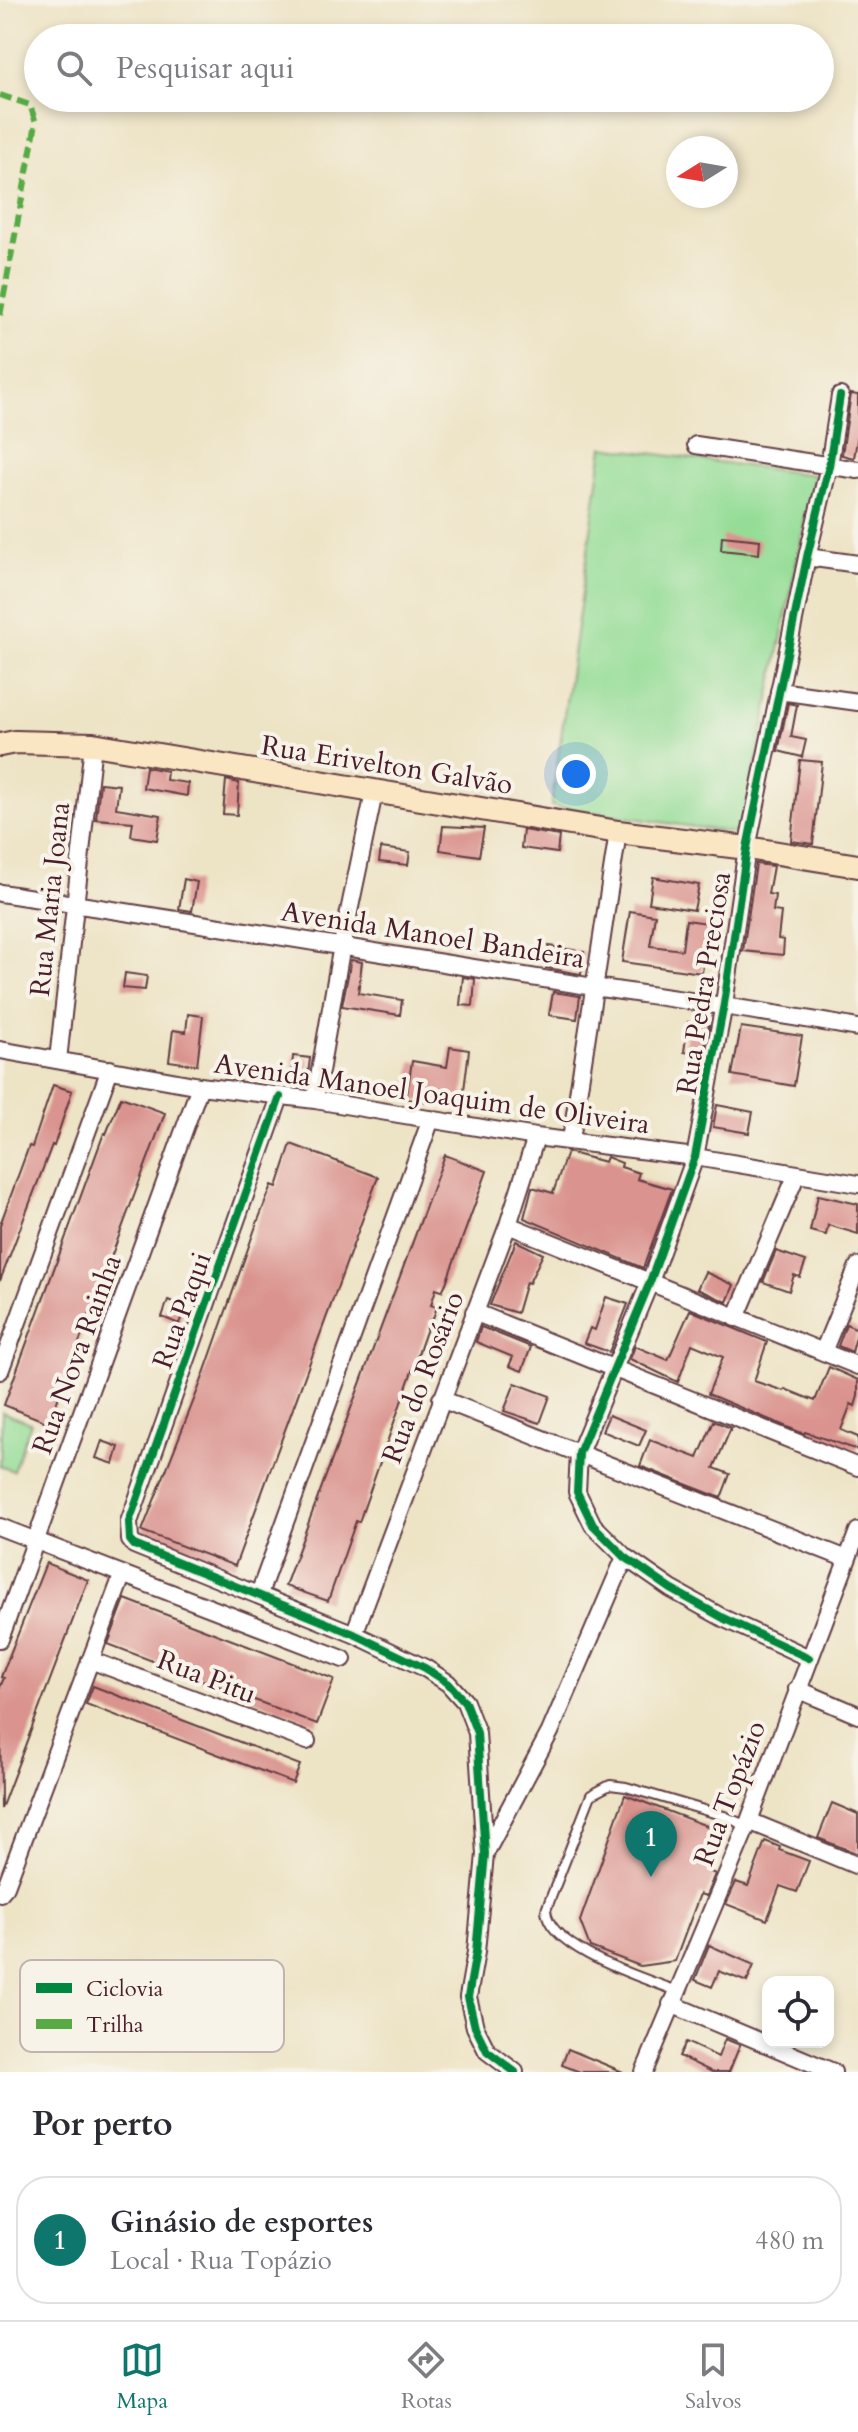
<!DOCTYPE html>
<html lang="pt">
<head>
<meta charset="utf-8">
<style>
  body { margin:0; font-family:Cardo,serif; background:#f7f7f7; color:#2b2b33 }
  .controls { position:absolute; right:24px; bottom:24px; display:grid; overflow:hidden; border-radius:16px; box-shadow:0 4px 12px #0003 }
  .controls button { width:72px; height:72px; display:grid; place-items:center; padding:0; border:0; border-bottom:2px solid #e1e1e2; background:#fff; color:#2b2b33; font:40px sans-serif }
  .compass { position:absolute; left:666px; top:136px; width:72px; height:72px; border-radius:50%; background:#fff; box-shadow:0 4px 12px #0003; rotate:259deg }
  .you { position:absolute; left:576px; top:774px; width:28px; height:28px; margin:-20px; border:6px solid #fff; border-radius:50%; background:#1a73e8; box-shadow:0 0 0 12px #1a73e833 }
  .badge { display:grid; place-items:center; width:52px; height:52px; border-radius:50%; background:#0f766e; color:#fff; font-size:26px; font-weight:700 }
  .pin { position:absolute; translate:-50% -66px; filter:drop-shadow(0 2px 4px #0008) }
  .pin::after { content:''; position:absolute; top:42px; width:28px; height:24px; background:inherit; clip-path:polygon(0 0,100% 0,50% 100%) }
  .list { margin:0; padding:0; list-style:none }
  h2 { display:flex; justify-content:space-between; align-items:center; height:104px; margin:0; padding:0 32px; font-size:34px }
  h2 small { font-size:26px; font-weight:400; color:#7c7c81 }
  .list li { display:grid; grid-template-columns:52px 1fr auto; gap:24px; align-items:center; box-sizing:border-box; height:128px; margin:0 16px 16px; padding:0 16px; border:2px solid #e1e1e2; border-radius:32px }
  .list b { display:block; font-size:30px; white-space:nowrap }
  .list p { margin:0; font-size:26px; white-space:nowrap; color:#7c7c81 }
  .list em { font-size:26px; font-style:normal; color:#7c7c81 }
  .icon { flex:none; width:44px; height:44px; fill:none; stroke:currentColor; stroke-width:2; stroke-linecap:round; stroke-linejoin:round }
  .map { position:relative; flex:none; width:858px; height:2072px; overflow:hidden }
  .search { position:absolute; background:#fff; box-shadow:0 4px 12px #0003; left:24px; right:24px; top:24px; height:88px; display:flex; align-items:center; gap:20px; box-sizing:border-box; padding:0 28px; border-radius:44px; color:#7c7c81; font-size:30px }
  .sheet { height:248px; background:#fff }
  nav { display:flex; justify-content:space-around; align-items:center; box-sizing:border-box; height:112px; border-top:2px solid #e1e1e2; background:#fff; font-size:22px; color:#7c7c81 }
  nav a { display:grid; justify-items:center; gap:4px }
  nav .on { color:#0f766e }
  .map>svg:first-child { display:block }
  .green { fill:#95dd97; stroke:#707e61; stroke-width:2 }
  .building { fill:#da938e }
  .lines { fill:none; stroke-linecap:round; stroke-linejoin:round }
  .service-casing { stroke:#623c42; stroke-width:12 }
  .minor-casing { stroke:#623c42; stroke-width:20 }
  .secondary-casing { stroke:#623c42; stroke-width:26 }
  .service { stroke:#fff; stroke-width:8 }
  .minor { stroke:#fff; stroke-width:16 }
  .secondary { stroke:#fbe6c4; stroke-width:22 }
  .quiet { stroke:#57aa44; stroke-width:6; stroke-dasharray:12 6; stroke-linecap:butt }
  .cycleway-casing { stroke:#f7f3e8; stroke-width:13 }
  .cycleway { stroke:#00873e; stroke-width:8 }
  .labels { text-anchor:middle; stroke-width:8; stroke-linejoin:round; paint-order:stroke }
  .street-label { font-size:28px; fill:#4a1f2b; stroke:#f7f3e8 }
  .key { fill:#f7f3e8; stroke:#c3b3af; stroke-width:2 }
  .key-label { font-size:22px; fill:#4a1f2b }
</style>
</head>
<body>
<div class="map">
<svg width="858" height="2072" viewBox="0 0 858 2072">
  <rect width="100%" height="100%" fill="#f7f3e8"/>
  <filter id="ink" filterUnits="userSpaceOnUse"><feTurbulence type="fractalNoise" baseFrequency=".0125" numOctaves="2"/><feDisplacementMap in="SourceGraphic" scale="16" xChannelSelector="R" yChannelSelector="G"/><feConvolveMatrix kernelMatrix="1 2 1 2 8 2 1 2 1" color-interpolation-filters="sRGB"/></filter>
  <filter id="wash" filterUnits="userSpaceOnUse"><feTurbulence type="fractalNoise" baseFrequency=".006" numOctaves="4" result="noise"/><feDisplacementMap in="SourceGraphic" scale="32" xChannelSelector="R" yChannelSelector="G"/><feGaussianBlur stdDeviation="1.8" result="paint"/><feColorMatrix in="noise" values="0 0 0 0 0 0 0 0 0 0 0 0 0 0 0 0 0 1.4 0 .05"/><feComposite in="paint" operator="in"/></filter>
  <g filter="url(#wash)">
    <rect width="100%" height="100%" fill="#ede3c5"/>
    <path class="green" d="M603 447 814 475 742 834 551 806Z
      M2 1412 31 1423 13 1471 0 1466Z"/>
    <g id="blocks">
      <path class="building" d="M851 394 858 395V434L854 458 842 455Z
        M722 536 760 540 759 554 721 550Z
        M788 703 797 705 791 737 806 740 802 757 778 751Z
        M800 760 822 762 813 844 791 841Z
        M146 767 167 771 166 780 188 783 187 796 143 788Z
        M226 780 239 783 237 815 223 814Z
        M100 783 119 785 116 808 161 815 157 840 131 836 133 822 96 819Z
        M443 826 484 828 479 856 440 850Z
        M523 830 559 836 557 853 521 848Z
        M381 848 410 852 408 865 379 862Z
        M756 864 773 866 768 894 775 895 773 911 781 912 778 939 784 940 783 955 743 951Z
        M653 877 699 885 694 910 649 903Z
        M184 879 197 882 192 911 179 909Z
        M630 911 655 915 650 946 682 950 686 920 708 923 702 973 622 962Z
        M549 946 584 952 581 974 546 968Z
        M351 960 362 962 358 993 402 1000 400 1015 342 1006Z
        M125 973 147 976 145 990 123 988Z
        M463 977 475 979 473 1006 460 1005Z
        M553 992 580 996 577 1019 549 1015Z
        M188 1014 203 1016 197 1065 169 1061 173 1030 186 1032Z
        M688 1022 709 1025 703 1055 684 1052Z
        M741 1027 802 1036 794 1086 732 1075Z
        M450 1047 469 1050 462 1106 406 1099 412 1061 447 1067Z
        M293 1056 310 1058 307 1083 291 1082Z
        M53 1085 72 1091 54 1146 52 1145 0 1281V1225L29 1146 32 1147Z
        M121 1097 165 1113 49 1423 4 1405 104 1133 106 1134Z
        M717 1105 753 1112 749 1133 713 1127Z
        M291 1144 378 1177 235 1566 142 1531 201 1382 257 1223 272 1185 277 1187Z
        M567 1152 605 1162 607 1157 622 1163 621 1167 639 1173 637 1179 672 1189 643 1268 524 1218 532 1187 553 1193Z
        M445 1155 487 1171 446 1283 442 1291 436 1289 431 1305 437 1307 432 1321 430 1320 359 1522 356 1521 328 1601 285 1586Z
        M818 1195 858 1204V1234L828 1225 826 1235 810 1231Z
        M516 1241 543 1254 529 1283 526 1282 517 1313 490 1305Z
        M776 1251 806 1261 800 1277 794 1275 789 1291 763 1282Z
        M705 1272 734 1285 727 1302 697 1289Z
        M606 1297 628 1304 609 1352 584 1343 590 1328 595 1330Z
        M168 1300 185 1307 179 1324 162 1317Z
        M690 1310 767 1342 754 1381 784 1391 785 1389 815 1401 829 1367 858 1380V1396L855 1406 851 1404 841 1430 858 1437V1450L805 1432 804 1434 708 1394 723 1357 692 1344 678 1382 630 1359 635 1346 668 1360Z
        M846 1324 858 1329 852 1352 838 1346Z
        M481 1327 531 1347 522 1371 509 1366 513 1357 476 1342Z
        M515 1383 550 1396 540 1423 504 1411Z
        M609 1415 646 1430 639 1446 602 1431Z
        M714 1421 731 1428 714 1468 730 1474 721 1498 640 1466 650 1440 698 1458Z
        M102 1441 119 1447 114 1464 96 1458Z
        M46 1563 88 1580 1 1809 0 1687 4 1678 1 1677Z
        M125 1599 334 1679 317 1724 108 1644Z
        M93 1686 300 1765 293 1783 86 1704Z
        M625 1795 723 1832 709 1871 715 1874 706 1896 700 1894 675 1961 640 1966 590 1947 580 1921Z
        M832 1803 858 1814V1854L818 1838Z
        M765 1841 780 1847 779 1850 809 1861 797 1892 780 1886 767 1920 726 1904 736 1882 748 1886Z
        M709 1945 754 1965 747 1982 719 1971 712 1987 695 1980Z
        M725 2039 740 2045 729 2072H712L679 2056 686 2042 718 2057Z
        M568 2049 623 2072H580L562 2065Z"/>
    </g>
  </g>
  <g filter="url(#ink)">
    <use href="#blocks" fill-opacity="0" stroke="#623c42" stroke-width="2"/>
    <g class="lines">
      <g class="service-casing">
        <path id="service" d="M677 1991C644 1978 548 1949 546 1910L591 1795 610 1785 626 1787 724 1816 747 1826"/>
      </g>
      <g class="minor-casing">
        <path id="minor" d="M696 445 858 470
          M807 557 858 564
          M779 691 858 702
          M0 893C198 922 396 956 594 987 682 1000 770 1012 858 1028
          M0 1050 200 1086 315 1100 536 1137 695 1157 858 1184
          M58 1060 93 744
          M280 1097 129 1522 130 1540 134 1545 354 1634 425 1668 448 1683 465 1702 477 1733 485 1854 476 1952 468 1997 475 2027 487 2051 515 2072
          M315 1100 342 945 374 793
          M571 1140 618 832
          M508 1225 858 1366
          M474 1312 858 1467
          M736 1318 796 1176
          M823 1352 858 1266
          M0 1371 110 1069
          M441 1399 847 1559
          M0 1527 343 1659
          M259 1594 431 1119
          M354 1634 508 1225 536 1137
          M0 1639 200 1086
          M809 1658 725 1619 671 1589 625 1557 593 1525 577 1492 579 1453 650 1282 695 1157 724 1004 747 848 807 557 829 466 840 396
          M90 1660 307 1741
          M797 1689 858 1715
          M749 1821 858 1866
          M486 1852 550 1732 625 1557
          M0 1893 6 1886 122 1576
          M671 2004 833 2072
          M644 2072 747 1826 858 1531"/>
      </g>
      <g class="secondary-casing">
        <path id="secondary" d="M0 745 15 742 93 744 618 832 747 848 858 866"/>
      </g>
      <use href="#service" class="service"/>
      <use href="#minor" class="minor"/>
      <use href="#secondary" class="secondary"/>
      <path class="quiet" d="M0 95 30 105 36 123 0 316"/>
      <g class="cycleway-casing">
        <path id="cycleway" d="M280 1097 129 1522 130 1540 134 1545 354 1634 425 1668 448 1683 465 1702 477 1733 485 1854 476 1952 468 1997 475 2027 487 2051 515 2072
          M809 1658 725 1619 671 1589 625 1557 593 1525 577 1492 579 1453 650 1282 695 1157 724 1004 747 848 807 557 829 466 840 396"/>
      </g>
      <use href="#cycleway" class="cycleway"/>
    </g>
  </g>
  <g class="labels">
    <g class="street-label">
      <text transform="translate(387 764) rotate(9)" y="10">Rua Erivelton Galvão</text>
      <text transform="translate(49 899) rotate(-84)" y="10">Rua Maria Joana</text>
      <text transform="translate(433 934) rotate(9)" y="10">Avenida Manoel Bandeira</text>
      <text transform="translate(703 983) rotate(-81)" y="10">Rua Pedra Preciosa</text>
      <text transform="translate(432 1093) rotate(8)" y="10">Avenida Manoel Joaquim de Oliveira</text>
      <text transform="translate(181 1310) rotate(-70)" y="10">Rua Paqui</text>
      <text transform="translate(76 1354) rotate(-70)" y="10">Rua Nova Rainha</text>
      <text transform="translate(422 1377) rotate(-69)" y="10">Rua do Rosário</text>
      <text transform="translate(207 1676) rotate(21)" y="10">Rua Pitu</text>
      <text transform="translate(729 1793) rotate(-69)" y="10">Rua Topázio</text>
    </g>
  </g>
  <rect x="20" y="1960" width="264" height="92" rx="12" class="key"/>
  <rect x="36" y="1983" width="36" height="10" fill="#00873e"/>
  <rect x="36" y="2019" width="36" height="10" fill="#57aa44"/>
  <g class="key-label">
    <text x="86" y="1996">Ciclovia</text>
    <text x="86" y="2032">Trilha</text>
  </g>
</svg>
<div class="controls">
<button><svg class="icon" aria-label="locate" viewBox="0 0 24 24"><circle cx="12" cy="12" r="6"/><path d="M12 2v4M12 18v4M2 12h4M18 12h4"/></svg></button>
</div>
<svg class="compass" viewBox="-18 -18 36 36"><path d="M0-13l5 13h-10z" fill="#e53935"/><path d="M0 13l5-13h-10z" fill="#7c7c81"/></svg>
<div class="you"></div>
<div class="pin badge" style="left:651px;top:1877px">1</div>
<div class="search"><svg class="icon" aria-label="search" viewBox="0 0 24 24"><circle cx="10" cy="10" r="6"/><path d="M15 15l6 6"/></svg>Pesquisar aqui</div>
</div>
<section class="sheet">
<h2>Por perto<small></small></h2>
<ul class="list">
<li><span class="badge">1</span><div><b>Ginásio de esportes</b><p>Local · Rua Topázio</p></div><em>480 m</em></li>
</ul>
</section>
<nav>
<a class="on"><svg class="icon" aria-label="map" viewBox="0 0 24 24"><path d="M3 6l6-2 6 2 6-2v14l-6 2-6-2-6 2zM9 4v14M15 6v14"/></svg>Mapa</a>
<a><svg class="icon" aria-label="directions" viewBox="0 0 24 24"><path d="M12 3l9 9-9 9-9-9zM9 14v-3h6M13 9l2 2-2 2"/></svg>Rotas</a>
<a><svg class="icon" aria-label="saved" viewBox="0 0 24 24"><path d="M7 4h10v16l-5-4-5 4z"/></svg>Salvos</a>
</nav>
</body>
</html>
